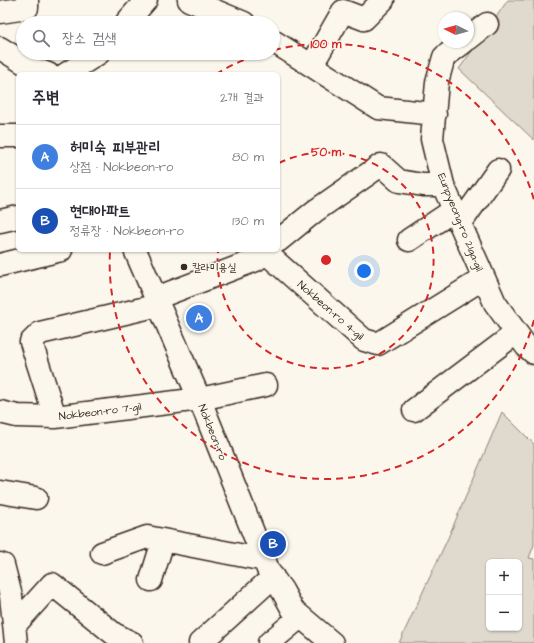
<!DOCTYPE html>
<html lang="ko">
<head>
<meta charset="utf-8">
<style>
  body { margin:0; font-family:"Architects Daughter","Poor Story",sans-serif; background:#f2f2f3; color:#2b2b33 }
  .controls { position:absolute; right:12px; bottom:12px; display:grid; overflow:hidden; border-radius:6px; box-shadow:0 1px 3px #0004 }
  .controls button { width:36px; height:36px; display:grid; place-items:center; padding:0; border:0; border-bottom:1px solid #e1e1e2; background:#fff; color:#2b2b33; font:20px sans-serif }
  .compass { position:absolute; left:438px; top:12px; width:36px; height:36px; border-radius:50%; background:#fff; box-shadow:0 1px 3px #0004; rotate:275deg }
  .you { position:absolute; left:364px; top:271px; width:14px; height:14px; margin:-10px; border:3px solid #fff; border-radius:50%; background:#1a73e8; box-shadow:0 0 0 6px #1a73e833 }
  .badge { display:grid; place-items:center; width:26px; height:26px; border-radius:50%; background:#db2777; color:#fff; font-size:13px; font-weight:700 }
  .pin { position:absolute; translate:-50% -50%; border:2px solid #fff; box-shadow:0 1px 4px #0006 }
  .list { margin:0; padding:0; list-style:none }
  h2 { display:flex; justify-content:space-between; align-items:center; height:52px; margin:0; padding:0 16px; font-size:17px }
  h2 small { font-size:13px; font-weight:400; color:#7c7c81 }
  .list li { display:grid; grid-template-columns:26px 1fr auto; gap:12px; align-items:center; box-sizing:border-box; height:64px; padding:0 16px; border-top:1px solid #e1e1e2 }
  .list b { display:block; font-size:15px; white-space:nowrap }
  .list p { margin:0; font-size:13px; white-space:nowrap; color:#7c7c81 }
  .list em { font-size:13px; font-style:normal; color:#7c7c81 }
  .icon { flex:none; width:22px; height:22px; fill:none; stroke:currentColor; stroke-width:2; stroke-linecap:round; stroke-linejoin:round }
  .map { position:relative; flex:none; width:534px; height:643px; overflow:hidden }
  .search { position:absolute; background:#fff; box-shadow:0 1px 3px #0004; left:16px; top:16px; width:264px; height:44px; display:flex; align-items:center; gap:10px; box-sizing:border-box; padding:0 14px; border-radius:22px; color:#7c7c81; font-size:15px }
  .panel { position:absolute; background:#fff; box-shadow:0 1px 3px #0004; left:16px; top:72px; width:264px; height:180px; border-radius:6px }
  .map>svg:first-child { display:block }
  .green { fill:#dfd9ce; stroke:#8d8276; fill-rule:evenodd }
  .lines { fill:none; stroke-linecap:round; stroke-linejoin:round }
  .minor-casing { stroke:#3b2a1e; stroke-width:25 }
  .minor { stroke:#fbf7ec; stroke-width:22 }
  .ring { fill:none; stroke:#d62828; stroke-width:2; stroke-dasharray:7 5 }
  .poi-dot { fill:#3b2a1e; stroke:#fbf7ec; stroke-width:1.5 }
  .labels { text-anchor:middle; stroke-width:3; stroke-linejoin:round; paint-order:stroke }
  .street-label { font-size:11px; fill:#3b2a1e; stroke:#fbf7ec }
  .poi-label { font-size:11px; fill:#3b2a1e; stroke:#fbf7ec; text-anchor:start }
  .centre { fill:#d62828; stroke:#fbf7ec; stroke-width:2 }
  .ring-label { font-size:12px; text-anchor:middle; font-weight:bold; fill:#d62828; stroke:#fbf7ec; stroke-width:3; stroke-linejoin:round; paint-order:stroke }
</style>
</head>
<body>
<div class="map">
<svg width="534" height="643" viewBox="0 0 534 643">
  <rect width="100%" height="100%" fill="#fbf7ec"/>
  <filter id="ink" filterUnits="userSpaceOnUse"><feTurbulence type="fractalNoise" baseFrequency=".025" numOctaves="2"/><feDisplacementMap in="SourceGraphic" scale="8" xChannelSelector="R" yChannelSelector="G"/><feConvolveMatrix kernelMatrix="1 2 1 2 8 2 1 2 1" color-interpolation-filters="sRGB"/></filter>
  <g filter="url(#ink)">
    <path class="green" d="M508 0H534V140L459 69Z
      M502 412 534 444V545L529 558 534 559V643H399L448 538ZM489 562H519V628H489Z"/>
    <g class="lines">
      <g class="minor-casing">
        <path id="minor" d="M189 0 244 23
          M0 12 27 8V0
          M126 23 146 0
          M468 39 487 24
          M273 41 378 108 435 114
          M464 42 444 57 437 82 432 139 443 185 495 303 526 346 534 353
          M0 48 32 68 48 74
          M312 65 343 11 364 19 383 0
          M66 74 99 53
          M0 136H18
          M0 221 18 217
          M460 224 498 170
          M409 240 454 210
          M278 241 315 211 381 165 399 181 423 185H443
          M135 250 202 405 269 572 282 590 293 610 332 643
          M265 252 364 340 378 344 484 278
          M0 265 61 250
          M156 298 256 260 268 250
          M414 410 516 333
          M0 412 17 416 55 417 200 399 266 385
          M55 417 31 342 40 333 159 305
          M0 492 36 498
          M102 553 147 537 265 560
          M0 564 3 565 11 596 16 643
          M151 580 163 541
          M15 625 52 584 114 634 132 643
          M200 643 273 577
          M269 643 300 617"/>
      </g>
      <use href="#minor" class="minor"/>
    </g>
  </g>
  <g class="ring">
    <path d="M279 163A108 108 0 1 1 218 251"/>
    <path d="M534 320A216 216 0 0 1 110 251M216 74A216 216 0 0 1 263 53M274 50A216 216 0 0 1 534 200"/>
  </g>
  <circle class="poi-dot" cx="184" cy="267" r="4"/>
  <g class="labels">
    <g class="street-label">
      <text transform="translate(461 222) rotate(68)" y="4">Eunpyeong-ro 21ga-gil</text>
      <text transform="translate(331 310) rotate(41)" y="4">Nokbeon-ro 4-gil</text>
      <text transform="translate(100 411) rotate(-7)" y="4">Nokbeon-ro 7-gil</text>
      <text transform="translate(213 432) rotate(68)" y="4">Nokbeon-ro</text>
    </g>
    <g class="poi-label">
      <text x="192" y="271">칼라미용실</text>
    </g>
  </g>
  <circle cx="326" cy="260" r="6" class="centre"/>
  <g class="ring-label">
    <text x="326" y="48">100 m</text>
    <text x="326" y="156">50 m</text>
  </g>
</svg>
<div class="controls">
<button>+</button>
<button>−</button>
</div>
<svg class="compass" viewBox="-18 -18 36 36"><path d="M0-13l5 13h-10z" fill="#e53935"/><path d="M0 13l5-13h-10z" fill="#7c7c81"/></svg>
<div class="you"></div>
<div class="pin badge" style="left:199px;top:318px;background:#3f7fe0">A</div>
<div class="pin badge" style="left:273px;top:544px;background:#1a4fb4">B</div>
<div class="search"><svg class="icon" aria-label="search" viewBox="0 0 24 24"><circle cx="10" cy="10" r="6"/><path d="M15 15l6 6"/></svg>장소 검색</div>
<section class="panel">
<h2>주변<small>2개 결과</small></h2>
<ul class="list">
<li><span class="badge" style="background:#3f7fe0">A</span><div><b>허미숙 피부관리</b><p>상점 · Nokbeon-ro</p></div><em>80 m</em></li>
<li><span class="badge" style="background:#1a4fb4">B</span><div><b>현대아파트</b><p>정류장 · Nokbeon-ro</p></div><em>130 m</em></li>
</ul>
</section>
</div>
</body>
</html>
